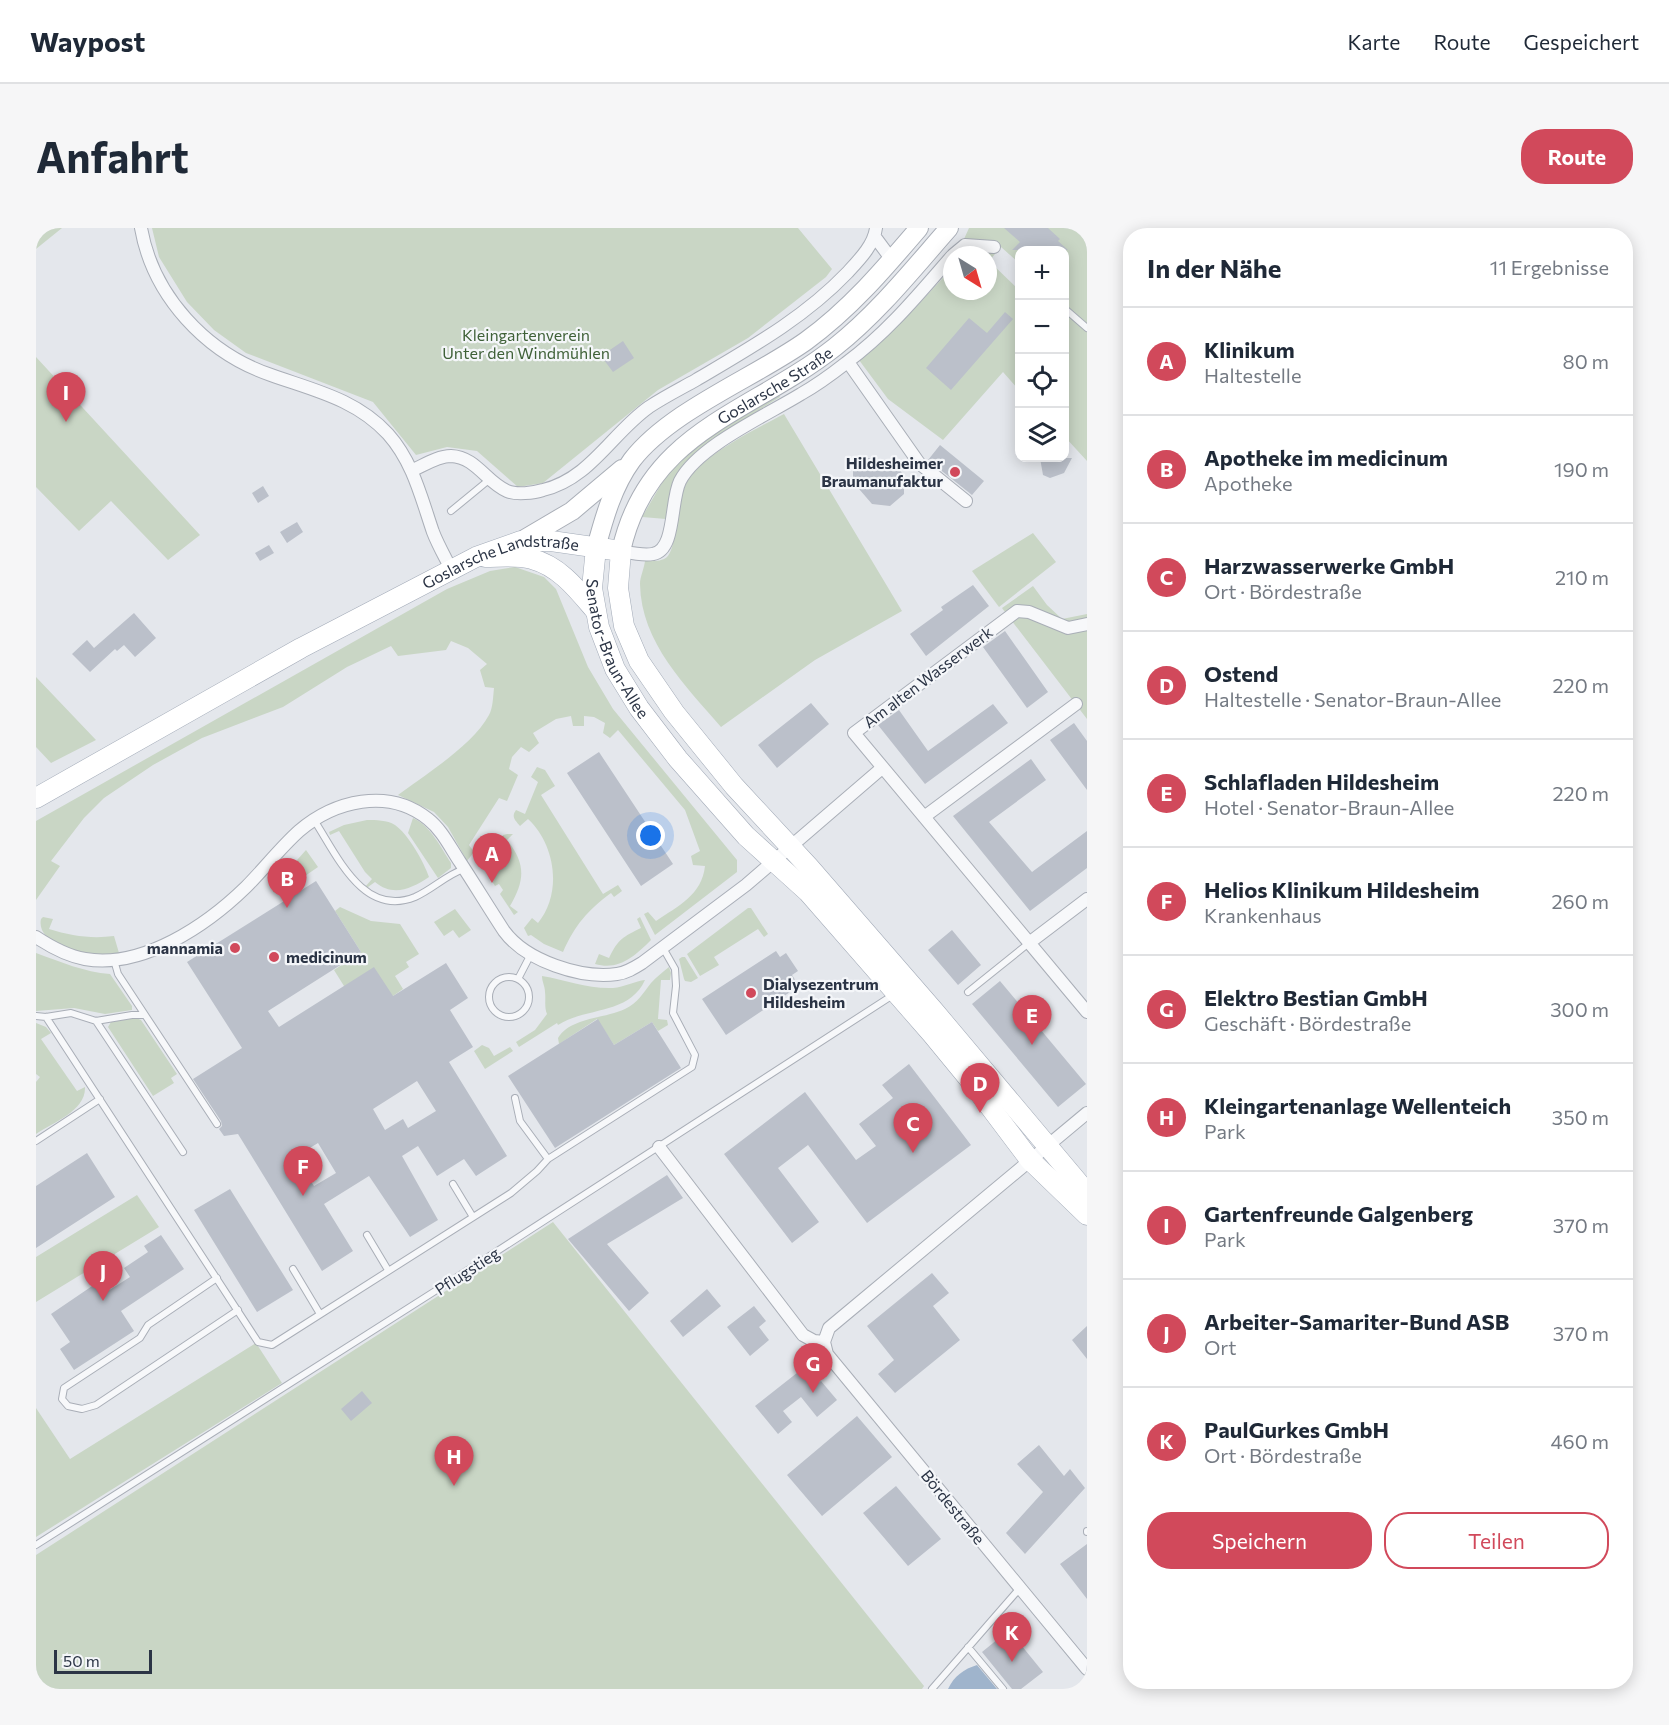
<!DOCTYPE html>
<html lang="de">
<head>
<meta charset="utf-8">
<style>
  body { margin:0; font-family:Commissioner,sans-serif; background:#f6f6f7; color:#1f2937 }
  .controls { position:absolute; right:18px; top:18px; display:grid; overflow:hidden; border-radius:12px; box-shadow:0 3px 15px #0003 }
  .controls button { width:54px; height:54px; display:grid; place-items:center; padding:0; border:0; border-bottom:2px solid #e0e1e3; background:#fff; color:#1f2937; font:30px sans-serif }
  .compass { position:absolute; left:907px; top:18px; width:54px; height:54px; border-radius:50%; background:#fff; box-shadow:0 3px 15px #0003; rotate:143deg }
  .scale { position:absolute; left:18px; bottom:15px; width:98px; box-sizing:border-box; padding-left:6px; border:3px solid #2b3445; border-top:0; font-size:16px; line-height:21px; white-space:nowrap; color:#2b3445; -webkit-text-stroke:4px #f4f6f9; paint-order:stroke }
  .you { position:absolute; left:615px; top:608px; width:21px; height:21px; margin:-15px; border:4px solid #fff; border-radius:50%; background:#1a73e8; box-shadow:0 0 0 9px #1a73e833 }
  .badge { display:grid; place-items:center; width:39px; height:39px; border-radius:50%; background:#d1495b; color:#fff; font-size:20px; font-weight:700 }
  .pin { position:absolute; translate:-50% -50px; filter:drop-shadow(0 2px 3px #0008) }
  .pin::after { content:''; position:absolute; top:32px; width:21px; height:18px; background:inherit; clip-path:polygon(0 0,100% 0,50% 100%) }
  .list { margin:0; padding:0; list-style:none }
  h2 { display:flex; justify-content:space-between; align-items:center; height:78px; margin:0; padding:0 24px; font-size:26px }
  h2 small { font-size:20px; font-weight:400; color:#747a83 }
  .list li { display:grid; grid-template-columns:39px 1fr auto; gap:18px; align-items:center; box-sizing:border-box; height:108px; padding:0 24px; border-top:2px solid #e0e1e3 }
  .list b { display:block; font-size:22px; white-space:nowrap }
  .list p { margin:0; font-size:20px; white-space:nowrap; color:#747a83 }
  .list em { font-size:20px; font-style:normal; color:#747a83 }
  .actions { display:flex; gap:12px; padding:18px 24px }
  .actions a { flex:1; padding:14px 0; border:2px solid #d1495b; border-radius:24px; text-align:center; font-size:21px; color:#d1495b }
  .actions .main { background:#d1495b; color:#fff }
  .icon { flex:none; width:33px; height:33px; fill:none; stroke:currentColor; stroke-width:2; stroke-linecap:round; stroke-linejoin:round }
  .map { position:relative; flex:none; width:1051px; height:1461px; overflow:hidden; border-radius:24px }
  header { display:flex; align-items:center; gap:36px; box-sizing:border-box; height:84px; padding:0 30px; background:#fff; border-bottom:2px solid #e0e1e3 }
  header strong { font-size:28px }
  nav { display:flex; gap:33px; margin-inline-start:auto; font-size:21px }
  .intro { display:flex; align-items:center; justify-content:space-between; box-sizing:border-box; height:144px; padding:0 36px }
  h1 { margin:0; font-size:42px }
  .button { padding:15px 27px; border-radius:24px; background:#d1495b; color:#fff; font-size:21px; font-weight:700 }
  main { display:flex; gap:36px; padding:0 36px }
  aside { flex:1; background:#fff; border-radius:24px; box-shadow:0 3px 15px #0003 }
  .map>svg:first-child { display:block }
  .green { fill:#c9d6c5 }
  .water { fill:#9fb4cc }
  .building { fill:#bbc0ca; fill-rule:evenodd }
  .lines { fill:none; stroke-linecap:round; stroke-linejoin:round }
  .service-casing { stroke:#a9aeb7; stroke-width:8 }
  .minor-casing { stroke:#a9aeb7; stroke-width:14 }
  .secondary-casing { stroke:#a9aeb7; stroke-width:20 }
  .primary-casing { stroke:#a3abb8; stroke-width:21 }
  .service { stroke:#f7f8fa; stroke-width:6 }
  .minor { stroke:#f7f8fa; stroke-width:12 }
  .secondary { stroke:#fff; stroke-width:18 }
  .primary { stroke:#fff; stroke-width:20 }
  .poi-dot { fill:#d1495b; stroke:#f4f6f9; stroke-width:2 }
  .labels { text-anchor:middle; stroke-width:4.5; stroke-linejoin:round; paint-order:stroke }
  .park-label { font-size:16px; fill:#3f6138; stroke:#f4f6f9 }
  .street-label { font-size:16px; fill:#2b3445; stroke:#f4f6f9 }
  .poi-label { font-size:16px; font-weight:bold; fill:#2b3445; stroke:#f4f6f9; text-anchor:end }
</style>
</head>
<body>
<header>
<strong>Waypost</strong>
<nav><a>Karte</a><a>Route</a><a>Gespeichert</a></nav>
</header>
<div class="intro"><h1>Anfahrt</h1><a class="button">Route</a></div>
<main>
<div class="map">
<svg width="1051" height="1461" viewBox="0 0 1051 1461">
  <rect width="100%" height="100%" fill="#e4e7ec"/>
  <path class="green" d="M0 0H26L0 21Z
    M116 0H762L796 41 790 49 712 110 622 162 507 255 482 259 441 223 411 219 380 227 337 174 210 125 178 102 151 74 123 29Z
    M933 0H1051V96L1029 76 1028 22H984L983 35 965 19 953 33 983 62V162L967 144 907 212 852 171 823 132 880 79 916 40V63H952V27H931L928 11Z
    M1028 82 1051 102V233L1029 209Z
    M0 129 164 307 132 332 75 273 43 303 0 259Z
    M743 165 744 169 676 211 660 225 635 262 630 291 606 289 630 248 658 218Z
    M748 186 866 383 779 432 685 499C650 458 605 415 604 356 604 349 608 341 609 333 616 333 625 334 631 329 641 320 641 271 651 254 666 227 720 201 748 186Z
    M997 305 1020 334 963 379 936 343Z
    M479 339 508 349 520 361 552 439 577 481 701 632V644L619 707 608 686 612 684 620 693C642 678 666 667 669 638L657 637 655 628 664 623 649 582 582 502 574 510 567 505 569 495 558 489 548 488V498H537L535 488 520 491 497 505 503 515 493 524 485 519 476 529 473 541 482 547 471 573 463 570 433 617 438 624 431 633 412 599 398 584 362 567C389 547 437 517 453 487 457 480 457 469 458 460L449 459 444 442 451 436 432 420 415 413 410 422 362 428 355 418 311 439 247 479 166 510 117 537 68 570 48 590 15 633 24 638 0 672V593L411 361 454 343Z
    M997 358 1011 377 1026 391 1051 386V491L966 380Z
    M0 449 60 512 15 535 0 519Z
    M501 539 509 542 519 558 505 567 567 666 582 657 586 663 578 669 575 665C551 683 539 697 527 724L508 716 495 707 492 708 488 700 496 690 502 695C527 664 519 616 492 591L484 598C479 592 475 589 480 582L489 586 502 554 495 549Z
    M377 590C395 598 405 620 415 635V640L402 650 372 605Z
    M331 592C340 592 351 592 359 597 372 606 388 634 393 649 375 661 357 669 339 654L332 659H329L336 651 329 644 303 603 294 607 293 604 308 597Z
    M471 606H477L471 612C490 636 489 652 474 678L482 684 478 687 464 666 467 662 463 656 459 658 447 639 457 628 462 631 472 619 463 613 467 607Z
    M270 622 282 639 243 666 237 664V659Z
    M304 679 335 693 364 696 383 726 370 734 373 739 359 748 367 761 357 768 308 758 298 742 325 724 299 683Z
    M712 680H715L732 706 728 709 722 701 678 729 683 737 664 748 651 726Z
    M419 681 435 702 423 710 417 702 408 708 398 694Z
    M7 689 17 691 13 701C35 708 56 711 78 708L83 725C73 726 64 727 54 726 37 725 0 713 5 691Z
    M604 689 615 712C599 728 583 743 559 736L563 726 573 730C582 711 587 709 605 700L601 691Z
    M0 725C25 734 48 744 74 746L96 778V782L69 786 38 780 0 783Z
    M646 729H649L662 750 655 754 649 753 648 751 643 731Z
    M633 739 635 745 634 752H625L622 791 631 792 632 797 622 803 616 794 578 817 561 791 523 816 522 810C535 789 568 791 589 781 602 775 607 765 615 755 620 749 627 744 633 739Z
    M506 748C530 752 552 761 577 760 588 759 600 753 609 752 593 787 550 779 522 797L521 795 483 819 480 814 499 802 511 786C508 779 510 772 509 764 509 758 506 754 506 748Z
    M100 790 105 792 141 846 135 850 138 855 117 868 72 799 75 794Z
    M0 795 10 799 15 805 5 811 41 863 49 859C50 883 18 894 0 906V854L4 849 0 846Z
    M446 817 453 820 458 828 474 819 477 823 449 841 438 823Z
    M101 967 123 999 0 1074V1029Z
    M517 994 888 1458 886 1461H0V1327Z
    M220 1115 246 1155 0 1309V1180L34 1231Z"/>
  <path class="water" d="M941 1437 961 1461H912C918 1448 928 1441 941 1437Z"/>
  <path class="building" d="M968 0H1012L1024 11 1022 13 1032 22H976L984 14Z
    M969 84 977 91 915 162 890 140 933 90 951 105Z
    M587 113 598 130 577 144 565 128Z
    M904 217 948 253 936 267 892 232Z
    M833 230 843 234 857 235 868 247V266L854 278 836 276 817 254V240L826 232Z
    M1004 230H1036L1028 245 1014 250 1007 247Z
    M227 258 233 268 222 275 216 265Z
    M261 294 267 304 251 315 244 304Z
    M233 317 238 325 224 333 219 325Z
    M937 357 953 378 890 428 874 406 907 382 905 379Z
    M98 385 120 410 99 429 88 417 81 423 79 421 54 444 36 426 51 412 58 420Z
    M969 403 1012 464 991 480 947 419Z
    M775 475 793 496 741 540 722 517Z
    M957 476 972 495 889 556 842 497 863 482 892 523Z
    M1038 495 1051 513V562L1014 512Z
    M563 524 637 636 605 658 531 545Z
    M995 531 1010 552 953 594 996 644 1051 603V640L994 683 917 588Z
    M280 653 325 724 232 783 243 799 338 739 357 768 410 735 432 770 414 782 437 819 413 834 471 928 440 948 428 931 401 948 382 918 366 928 402 992 374 1009 333 948 288 976 317 1023 286 1043 202 906 188 908 183 901 186 898 185 893 157 851 206 820 151 734ZM381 853 400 883 372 900 367 891 349 902 337 881ZM282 915 300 945 278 958 259 929Z
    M916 702 945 737 922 757 892 722Z
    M740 723 744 729 750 725 762 743 756 747 763 758 690 807 666 771Z
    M964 753 1050 856 1022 879 936 776Z
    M562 791 578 817 616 794 645 840 519 920 472 848Z
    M873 836 935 917 831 995 772 917 742 940 783 994 756 1015 688 926 769 864 820 932 840 918 823 896 857 870 846 857Z
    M51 925 79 969 0 1020V958Z
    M631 947 647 970 571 1016 613 1065 593 1083 532 1011Z
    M194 961 257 1062 221 1084 158 982Z
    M125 1007 148 1041 85 1083 98 1103 38 1142 24 1121 34 1114 15 1086 65 1052 72 1063 94 1049 88 1040 112 1024 108 1018Z
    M896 1045 913 1065 897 1078 924 1112 859 1165 842 1146 858 1132 831 1098Z
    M671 1061 685 1078 647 1109 634 1093Z
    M718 1078 730 1093 723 1099 733 1112 714 1128 691 1099Z
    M1051 1098V1131L1036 1112Z
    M766 1141 780 1157 785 1153 801 1172 781 1189 765 1169 747 1183 756 1194 742 1206 719 1178Z
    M326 1163 336 1175 315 1193 305 1181Z
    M821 1188 856 1229 786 1288 751 1247Z
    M1003 1217 1028 1248 1034 1241 1049 1260 989 1326 970 1305 1007 1264 981 1236Z
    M860 1258 905 1311 872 1338 827 1285Z
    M1051 1316V1371L1024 1336Z
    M973 1402 1007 1444 985 1461H976L946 1424Z"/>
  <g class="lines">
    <g class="service-casing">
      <path id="service" d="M1028 80 1051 100
        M415 283 454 251
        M278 592C301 627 327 690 379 669 397 661 410 647 428 641
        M78 732 82 746 181 896
        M453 769a20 20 0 1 1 40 0a20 20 0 1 1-40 0Z
        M482 751 495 726
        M932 764 993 715
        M0 788 10 789 35 785 60 793 96 787H108
        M10 789 222 1114 236 1117 475 965 501 943 512 931 656 839 659 827 637 785 640 758 639 741 627 720
        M60 793 147 924
        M479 870 484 893 512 931
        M0 913 64 871
        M417 956 437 989
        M331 1007 352 1042
        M257 1041 284 1086
        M181 1050 112 1097 104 1110 28 1160 26 1171 32 1178 46 1181 60 1177 202 1082
        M1051 1304V1303V1304
        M0 1317 418 1051 857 767
        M932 1419 967 1461
        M896 1461 984 1360"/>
    </g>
    <g class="minor-casing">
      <path id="minor" d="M105 0C117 68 170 125 235 147 277 162 320 171 352 206 377 234 385 269 397 304 402 317 409 329 415 341
        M839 9 856 32
        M917 27 929 17 958 19
        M812 134 883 235 930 273
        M377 242C388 237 402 228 415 228 440 229 450 254 471 263 480 267 498 265 507 262 554 251 576 205 613 179 628 169 644 161 660 152 714 120 768 90 811 45 823 32 838 17 840 0
        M585 323C595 325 607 328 617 326 640 322 634 273 644 253 662 218 731 187 765 166 781 157 796 146 810 135 851 105 883 66 916 28
        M1051 396 1032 400 993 384 981 383 818 505 1051 784
        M888 589 1040 476
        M0 709C15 719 32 728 49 731 107 741 171 697 210 659 228 641 244 620 263 603 298 573 352 559 392 591 406 602 414 619 424 634 439 657 453 680 468 703 490 733 545 751 581 746 590 745 598 740 606 735L710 657 846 540
        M993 715 1051 671
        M1051 885 793 1100 788 1114 791 1126 1051 1441
        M623 919 767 1107 778 1113 788 1114"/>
    </g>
    <g class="secondary-casing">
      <g id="secondary">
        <path d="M485 313 536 283 586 241"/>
        <path d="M560 320C568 290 577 258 596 232 635 182 718 150 770 113 814 81 848 41 883 0"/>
        <path id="s1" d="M585 323C612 202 714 186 799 119 842 85 877 41 913 0"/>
      </g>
    </g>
    <g class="primary-casing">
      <g id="primary">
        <path id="s2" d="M560 320 556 360 563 399 579 441 603 480 642 531 710 608 772 664 896 806 933 851 994 932 1051 987"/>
        <path d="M449 329C464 329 482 327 496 331 523 338 541 361 558 381"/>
        <path id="s3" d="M0 570 265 420 440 329 485 313H515L585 323 582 360 588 398 603 433 638 484 698 558 773 639 898 783 1051 965"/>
      </g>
    </g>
    <use href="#service" class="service"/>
    <use href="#minor" class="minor"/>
    <use href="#secondary" class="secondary"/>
    <use href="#primary" class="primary"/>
  </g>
  <g class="poi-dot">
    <circle cx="919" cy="244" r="6"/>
    <circle cx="199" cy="720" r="6"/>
    <circle cx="238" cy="729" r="6"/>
    <circle cx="715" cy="765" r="6"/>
  </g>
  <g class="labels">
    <g class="park-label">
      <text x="490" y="113">Kleingartenverein<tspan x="490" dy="18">Unter den Windmühlen</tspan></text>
    </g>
    <g class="street-label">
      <text dy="6" stroke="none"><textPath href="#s1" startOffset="234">Goslarsche Straße</textPath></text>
      <text dy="6" stroke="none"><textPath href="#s3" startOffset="525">Goslarsche Landstraße</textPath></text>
      <text dy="6" stroke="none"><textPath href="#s2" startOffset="106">Senator-Braun-Allee</textPath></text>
      <text transform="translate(892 449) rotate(-37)" y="6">Am alten Wasserwerk</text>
      <text transform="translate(431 1043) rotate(-33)" y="6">Pflugstieg</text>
      <text transform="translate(917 1279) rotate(51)" y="6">Bördestraße</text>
    </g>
    <g class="poi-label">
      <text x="907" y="241">Hildesheimer<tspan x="907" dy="18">Braumanufaktur</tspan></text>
      <text x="187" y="726">mannamia</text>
      <text x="250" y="735" text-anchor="start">medicinum</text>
      <text x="727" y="762" text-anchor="start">Dialysezentrum<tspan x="727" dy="18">Hildesheim</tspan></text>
    </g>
  </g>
</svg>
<div class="controls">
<button>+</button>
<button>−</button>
<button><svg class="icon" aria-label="locate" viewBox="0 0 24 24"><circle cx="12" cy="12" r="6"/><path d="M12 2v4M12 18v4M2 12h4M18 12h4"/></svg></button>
<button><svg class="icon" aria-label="layers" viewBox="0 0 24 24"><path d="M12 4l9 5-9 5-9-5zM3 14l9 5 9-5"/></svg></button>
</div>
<svg class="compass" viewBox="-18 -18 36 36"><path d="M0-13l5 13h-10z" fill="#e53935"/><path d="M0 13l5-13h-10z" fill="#747a83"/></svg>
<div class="scale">50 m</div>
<div class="you"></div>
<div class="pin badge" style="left:456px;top:655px">A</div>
<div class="pin badge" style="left:251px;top:680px">B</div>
<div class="pin badge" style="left:877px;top:925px">C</div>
<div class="pin badge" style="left:944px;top:885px">D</div>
<div class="pin badge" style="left:996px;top:817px">E</div>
<div class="pin badge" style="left:267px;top:968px">F</div>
<div class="pin badge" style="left:777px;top:1165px">G</div>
<div class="pin badge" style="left:418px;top:1258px">H</div>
<div class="pin badge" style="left:30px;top:194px">I</div>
<div class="pin badge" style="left:67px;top:1073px">J</div>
<div class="pin badge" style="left:976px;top:1434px">K</div>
</div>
<aside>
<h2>In der Nähe<small>11 Ergebnisse</small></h2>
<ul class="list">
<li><span class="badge">A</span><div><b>Klinikum</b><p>Haltestelle</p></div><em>80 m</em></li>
<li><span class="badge">B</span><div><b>Apotheke im medicinum</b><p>Apotheke</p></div><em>190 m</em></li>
<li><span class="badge">C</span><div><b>Harzwasserwerke GmbH</b><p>Ort · Bördestraße</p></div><em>210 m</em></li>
<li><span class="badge">D</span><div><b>Ostend</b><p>Haltestelle · Senator-Braun-Allee</p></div><em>220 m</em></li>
<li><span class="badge">E</span><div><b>Schlafladen Hildesheim</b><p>Hotel · Senator-Braun-Allee</p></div><em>220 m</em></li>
<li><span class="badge">F</span><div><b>Helios Klinikum Hildesheim</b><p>Krankenhaus</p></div><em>260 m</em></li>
<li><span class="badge">G</span><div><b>Elektro Bestian GmbH</b><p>Geschäft · Bördestraße</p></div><em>300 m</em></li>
<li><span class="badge">H</span><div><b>Kleingartenanlage Wellenteich</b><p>Park</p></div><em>350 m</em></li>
<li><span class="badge">I</span><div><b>Gartenfreunde Galgenberg</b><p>Park</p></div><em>370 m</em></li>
<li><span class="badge">J</span><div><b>Arbeiter-Samariter-Bund ASB</b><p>Ort</p></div><em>370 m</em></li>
<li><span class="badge">K</span><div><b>PaulGurkes GmbH</b><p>Ort · Bördestraße</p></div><em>460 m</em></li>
</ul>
<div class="actions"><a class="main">Speichern</a><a>Teilen</a></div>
</aside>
</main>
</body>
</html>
